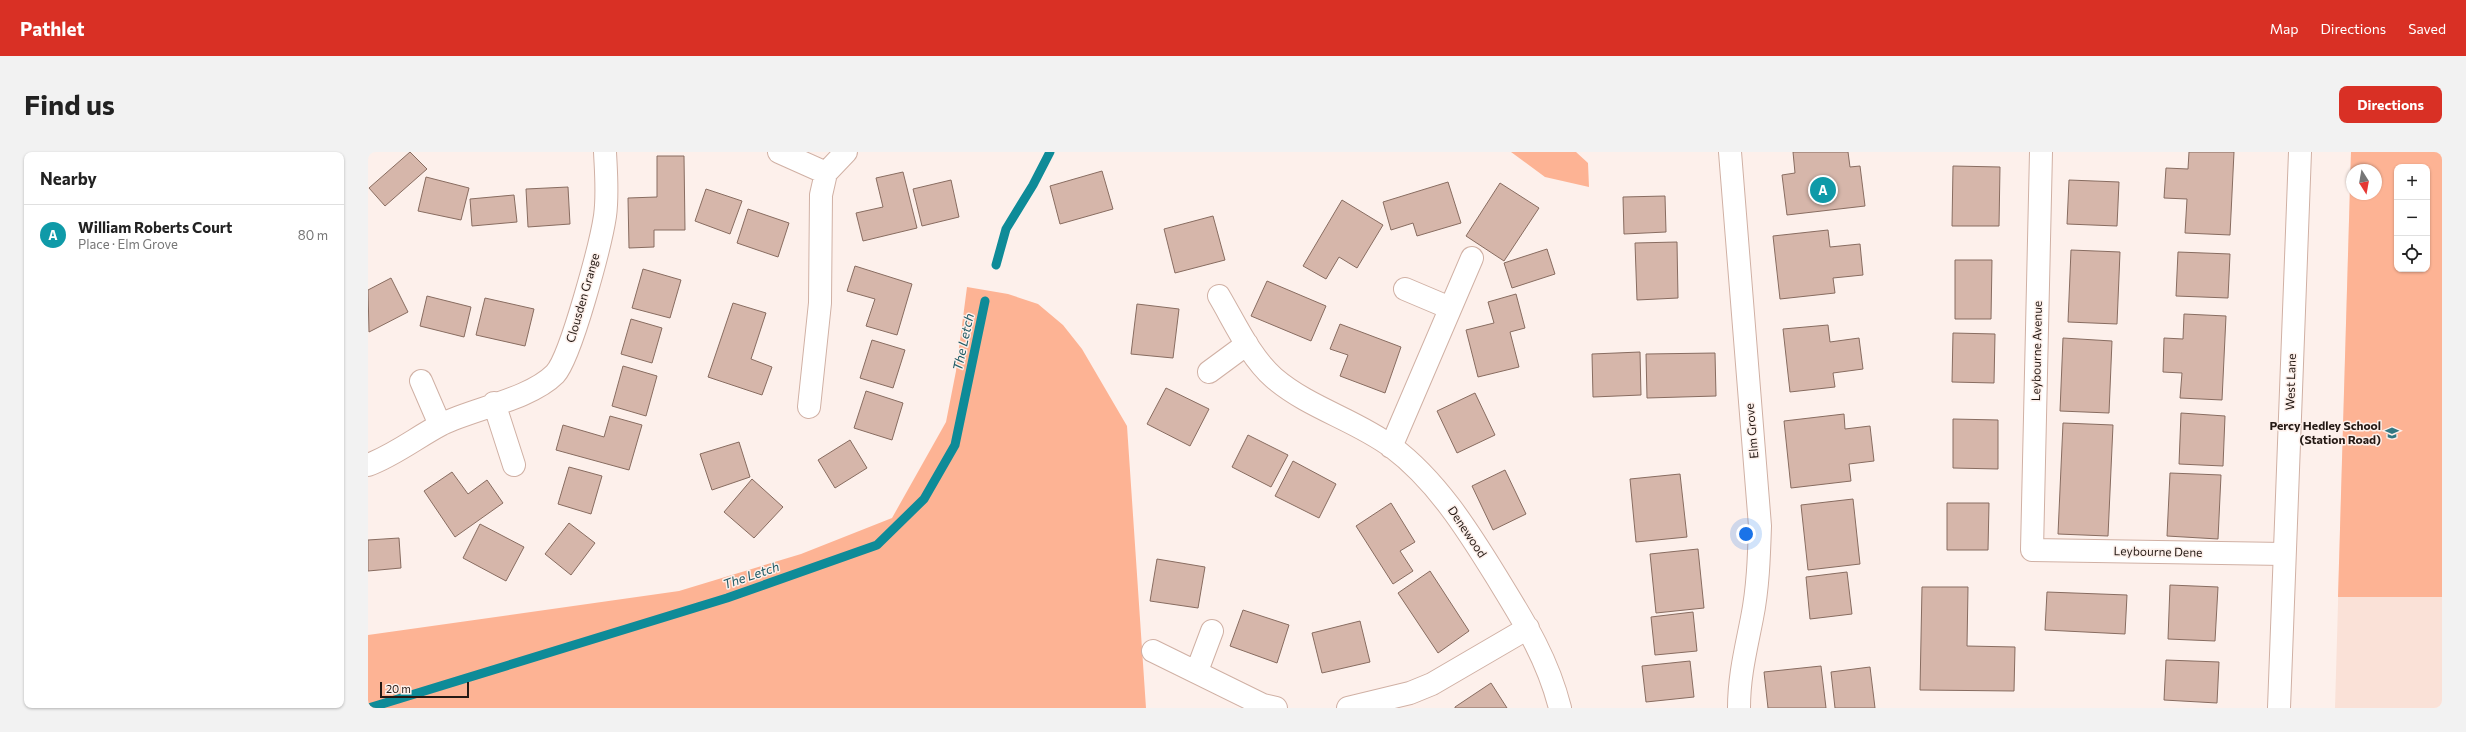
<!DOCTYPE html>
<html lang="en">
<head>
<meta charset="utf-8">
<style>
  body { margin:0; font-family:Commissioner,sans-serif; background:#f2f2f2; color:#222 }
  .controls { position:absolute; right:12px; top:12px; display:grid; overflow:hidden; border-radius:8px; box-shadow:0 1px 3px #0004 }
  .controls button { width:36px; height:36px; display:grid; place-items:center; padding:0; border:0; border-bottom:1px solid #e0e0e0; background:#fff; color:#222; font:20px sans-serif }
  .compass { position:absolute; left:1978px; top:12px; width:36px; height:36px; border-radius:50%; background:#fff; box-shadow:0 1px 3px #0004; rotate:169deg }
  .scale { position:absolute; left:12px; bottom:10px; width:89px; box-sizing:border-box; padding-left:4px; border:2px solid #241914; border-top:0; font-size:11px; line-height:14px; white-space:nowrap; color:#241914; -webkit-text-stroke:3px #fdf0eb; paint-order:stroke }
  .you { position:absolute; left:1378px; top:382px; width:14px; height:14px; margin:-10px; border:3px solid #fff; border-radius:50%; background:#1a73e8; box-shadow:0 0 0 6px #1a73e833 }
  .badge { display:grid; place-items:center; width:26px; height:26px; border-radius:50%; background:#d93025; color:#fff; font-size:13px; font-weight:700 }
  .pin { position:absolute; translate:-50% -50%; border:2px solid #fff; box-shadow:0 1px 4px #0006 }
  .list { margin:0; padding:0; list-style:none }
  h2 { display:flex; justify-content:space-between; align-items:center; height:52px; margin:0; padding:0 16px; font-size:17px }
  h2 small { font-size:13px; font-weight:400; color:#767676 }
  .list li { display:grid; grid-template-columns:26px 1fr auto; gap:12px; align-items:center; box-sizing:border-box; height:60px; padding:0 16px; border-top:1px solid #e0e0e0 }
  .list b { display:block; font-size:15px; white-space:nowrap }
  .list p { margin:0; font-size:13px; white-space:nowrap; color:#767676 }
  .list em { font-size:13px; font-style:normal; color:#767676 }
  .icon { flex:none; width:22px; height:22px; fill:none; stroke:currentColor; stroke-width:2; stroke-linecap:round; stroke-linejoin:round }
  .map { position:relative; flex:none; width:2074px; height:556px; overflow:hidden; border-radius:8px }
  header { display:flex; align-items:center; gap:24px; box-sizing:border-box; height:56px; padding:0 20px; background:#d93025; color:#fff }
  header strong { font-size:19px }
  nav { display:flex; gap:22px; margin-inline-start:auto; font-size:14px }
  .intro { display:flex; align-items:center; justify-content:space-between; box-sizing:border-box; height:96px; padding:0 24px }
  h1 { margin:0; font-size:28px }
  .button { padding:10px 18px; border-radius:8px; background:#d93025; color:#fff; font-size:14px; font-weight:700 }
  main { display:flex; gap:24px; padding:0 24px }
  aside { flex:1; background:#fff; border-radius:8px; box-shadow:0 1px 3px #0004 }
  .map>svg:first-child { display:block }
  .built { fill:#fae1d7; fill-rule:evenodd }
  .green { fill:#fdb394; fill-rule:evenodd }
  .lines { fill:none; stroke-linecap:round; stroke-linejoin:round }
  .stream { stroke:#0e8b98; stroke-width:9 }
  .building { fill:#d6b6aa; stroke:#886c60 }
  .minor-casing { stroke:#d0b0a4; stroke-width:24 }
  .tertiary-casing { stroke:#d0b0a4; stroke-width:24 }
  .minor { stroke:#fff; stroke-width:22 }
  .tertiary { stroke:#fff; stroke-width:22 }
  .labels { text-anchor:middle; stroke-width:3; stroke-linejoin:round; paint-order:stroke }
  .street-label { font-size:12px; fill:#241914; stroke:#fdf0eb }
  .poi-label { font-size:12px; font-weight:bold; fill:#241914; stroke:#fdf0eb; text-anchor:end }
  .water-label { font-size:13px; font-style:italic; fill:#205b65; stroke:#fdf0eb }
</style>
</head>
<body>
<header>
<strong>Pathlet</strong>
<nav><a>Map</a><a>Directions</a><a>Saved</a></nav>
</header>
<div class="intro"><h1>Find us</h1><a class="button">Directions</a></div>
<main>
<aside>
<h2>Nearby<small></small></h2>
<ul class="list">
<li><span class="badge" style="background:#0f9aa8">A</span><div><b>William Roberts Court</b><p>Place · Elm Grove</p></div><em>80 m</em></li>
</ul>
</aside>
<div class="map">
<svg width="2074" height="556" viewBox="0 0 2074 556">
  <rect width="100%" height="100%" fill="#fdf0eb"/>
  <path class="built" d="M1983 0H2074V556H1967ZM2029 15H2059V117H2029ZM1984 18H2008V42H1984Z"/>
  <path class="green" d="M1143 0H1208L1220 11 1221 35 1177 25Z
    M1983 0H2074V445H1970ZM2029 15H2059V117H2029ZM1984 18H2008V42H1984Z
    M599 135 640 142 670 152 695 173 714 197 759 274 778 556H0V483L311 439 433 402 524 366 578 270 588 219Z"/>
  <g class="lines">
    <path class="stream" d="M628 113 638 77 665 33 682 0
      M1 556 359 446 509 393 556 347 587 293 617 149"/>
  </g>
  <path class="building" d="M42 0 59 17 17 54 1 36Z
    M1425 0H1480L1482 15 1492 14 1497 54 1419 63 1414 23 1427 21Z
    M1821 0H1866L1862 83 1817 81 1819 47 1796 46 1798 16 1820 17Z
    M289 4H316L317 78H286V95L261 96 260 46 289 45Z
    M1585 14 1632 15 1631 74H1584Z
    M734 19 745 57 692 72 682 34Z
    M535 20 549 76 495 89 488 61 515 55 508 26Z
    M58 25 101 36 93 68 50 59Z
    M583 28 591 65 554 74 545 37Z
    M1701 28 1751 30 1749 74 1699 72Z
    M1080 30 1093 71 1049 84 1045 71 1023 78 1015 50Z
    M1132 31 1171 56 1136 109 1098 84Z
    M200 35 202 72 160 75 158 37Z
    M338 37 374 49 362 82 327 69Z
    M146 43 149 70 104 74 102 47Z
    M1297 44 1298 80 1256 82 1255 45Z
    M974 48 1015 73 989 116 971 105 958 127 935 114Z
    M380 57 421 71 410 105 369 91Z
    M845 64 857 108 807 121 796 77Z
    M1460 78 1462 95 1492 92 1495 123 1465 126 1467 141 1412 147 1405 84Z
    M1309 90 1310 146 1269 148 1267 91Z
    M1179 97 1187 122 1144 136 1136 111Z
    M1703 98 1752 100 1749 172 1700 170Z
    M1810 100 1862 102 1860 146 1808 144Z
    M1587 108H1624L1623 167H1587Z
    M487 114 544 132 529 183 498 174 507 147 479 139Z
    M275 117 313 128 302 166 264 156Z
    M23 126 40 160 1 180 0 138Z
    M899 129 958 154 943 189 883 164Z
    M1148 142 1157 176 1142 180 1151 215 1110 225 1098 178 1126 171 1120 150Z
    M59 144 103 155 96 185 52 174Z
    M117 146 166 157 157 194 108 183Z
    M365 151 398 161 383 207 404 215 394 243 340 225Z
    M769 152 811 157 805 206 763 202Z
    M1816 162 1858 164 1854 248 1812 246 1814 221 1795 220 1796 186 1815 187Z
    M263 167 294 176 284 211 253 202Z
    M972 172 1033 195 1017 241 972 224 980 203 962 197Z
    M1460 173 1462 190 1491 186 1495 217 1465 221 1467 235 1422 240 1415 177Z
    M1585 181 1627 182 1626 231 1584 230Z
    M1695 186 1744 189 1741 261 1692 259Z
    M504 188 537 198 525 236 492 226Z
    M1272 200 1273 243 1225 245 1224 202Z
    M1347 201 1348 244 1279 246 1278 202Z
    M255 214 289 224 278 264 244 254Z
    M798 236 841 257 822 294 779 272Z
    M498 239 535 251 524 288 486 276Z
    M1107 241 1127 283 1089 301 1069 259Z
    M1813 261 1857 264 1855 314 1811 312Z
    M1476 262 1477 277 1502 274 1506 309 1481 312 1483 329 1423 336 1416 269Z
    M242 264 274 273 261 318 188 298 195 273 236 285Z
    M1585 267 1630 268V317L1585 316Z
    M1695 271 1745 273 1740 384 1690 382Z
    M880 283 920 303 903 335 864 315Z
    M482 288 499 316 467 336 450 308Z
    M371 290 382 325 344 338 332 302Z
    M925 309 968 332 951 366 907 344Z
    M201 315 234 324 223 362 190 352Z
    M1137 318 1158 362 1125 378 1104 334Z
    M84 320 100 342 119 328 135 351 87 385 56 339Z
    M1802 321 1853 323 1850 387 1799 384Z
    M1312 322 1319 385 1268 390 1262 327Z
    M384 327 415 355 386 386 356 360Z
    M1485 347 1492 412 1440 418 1433 353Z
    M1023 351 1047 390 1032 399 1045 419 1025 432 988 374Z
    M1579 351H1621L1620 398H1579Z
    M201 371 227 391 203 423 177 402Z
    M112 372 156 395 138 429 95 406Z
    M31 386 33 416 0 419V388Z
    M1330 397 1336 456 1288 461 1282 402Z
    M789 407 837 415 830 456 782 449Z
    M1062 419 1101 479 1070 501 1030 441Z
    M1479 420 1484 462 1442 467 1438 425Z
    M1802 433 1850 435 1847 489 1800 487Z
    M1554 435H1600L1599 494 1647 495 1646 539 1552 538Z
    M1679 440 1759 443 1757 482 1677 478Z
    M875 458 921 473 909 511 862 494Z
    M1325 460 1329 499 1287 503 1283 465Z
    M992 469 1002 510 954 521 944 481Z
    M1798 508 1851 510 1849 551 1796 548Z
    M1322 509 1326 545 1278 550 1274 514Z
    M1453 514 1458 556H1400L1396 520Z
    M1502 515 1507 556H1467L1463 520Z
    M1123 531 1139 556H1087V555Z"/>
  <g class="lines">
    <g class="minor-casing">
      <path id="minor" d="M411 0 458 21
        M1362 0 1392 374C1391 405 1390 436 1384 466 1378 497 1371 524 1371 556
        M1673 0 1664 398 1916 402
        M1037 137 1082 156
        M851 144C867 171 882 205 906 226 941 256 988 268 1024 295 1068 328 1099 377 1128 424 1155 468 1179 505 1192 556
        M841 220 879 192
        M53 229 72 273
        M126 251 146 313
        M441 255 452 151 453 43 458 21 478 0
        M1023 295 1104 106
        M0 313C27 303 49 285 74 272 108 256 162 247 187 222 203 205 233 91 237 64 240 43 238 21 237 0
        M785 499 895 553 908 556
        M829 519 844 479
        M980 556 1042 541 1064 532 1160 476"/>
    </g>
    <g class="tertiary-casing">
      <path id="tertiary" d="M1911 556 1932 0"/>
    </g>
    <use href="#minor" class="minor"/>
    <use href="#tertiary" class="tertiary"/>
  </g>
  <defs>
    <g id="school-bare" transform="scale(1.08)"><path d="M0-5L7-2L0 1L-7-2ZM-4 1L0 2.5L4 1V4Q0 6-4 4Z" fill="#317883" stroke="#fdf0eb" stroke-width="2.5" paint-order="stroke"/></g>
  </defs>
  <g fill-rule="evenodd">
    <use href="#school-bare" x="2024" y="281"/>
  </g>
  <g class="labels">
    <g class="street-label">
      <text transform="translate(215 146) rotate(-74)" y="4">Clousden Grange</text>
      <text transform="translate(1669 199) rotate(-89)" y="4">Leybourne Avenue</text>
      <text transform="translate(1923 230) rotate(-88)" y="4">West Lane</text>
      <text transform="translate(1384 279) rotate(-95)" y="4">Elm Grove</text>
      <text transform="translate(1099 380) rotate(56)" y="4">Denewood</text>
      <text transform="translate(1790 400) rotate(1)" y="4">Leybourne Dene</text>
    </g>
    <g class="poi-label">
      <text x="2013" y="278">Percy Hedley School<tspan x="2013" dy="14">(Station Road)</tspan></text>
    </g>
    <g class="water-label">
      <text transform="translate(595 190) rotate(-78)" y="5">The Letch</text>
      <text transform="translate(383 423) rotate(-19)" y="5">The Letch</text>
    </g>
  </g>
</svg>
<div class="controls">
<button>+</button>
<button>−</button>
<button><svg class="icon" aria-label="locate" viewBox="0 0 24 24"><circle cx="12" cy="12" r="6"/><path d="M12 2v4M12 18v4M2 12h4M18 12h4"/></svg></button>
</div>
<svg class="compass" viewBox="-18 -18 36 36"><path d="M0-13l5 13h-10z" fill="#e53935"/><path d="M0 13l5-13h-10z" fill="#767676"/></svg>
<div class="scale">20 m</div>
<div class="you"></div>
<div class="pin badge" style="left:1455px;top:38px;background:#0f9aa8">A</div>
</div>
</main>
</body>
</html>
